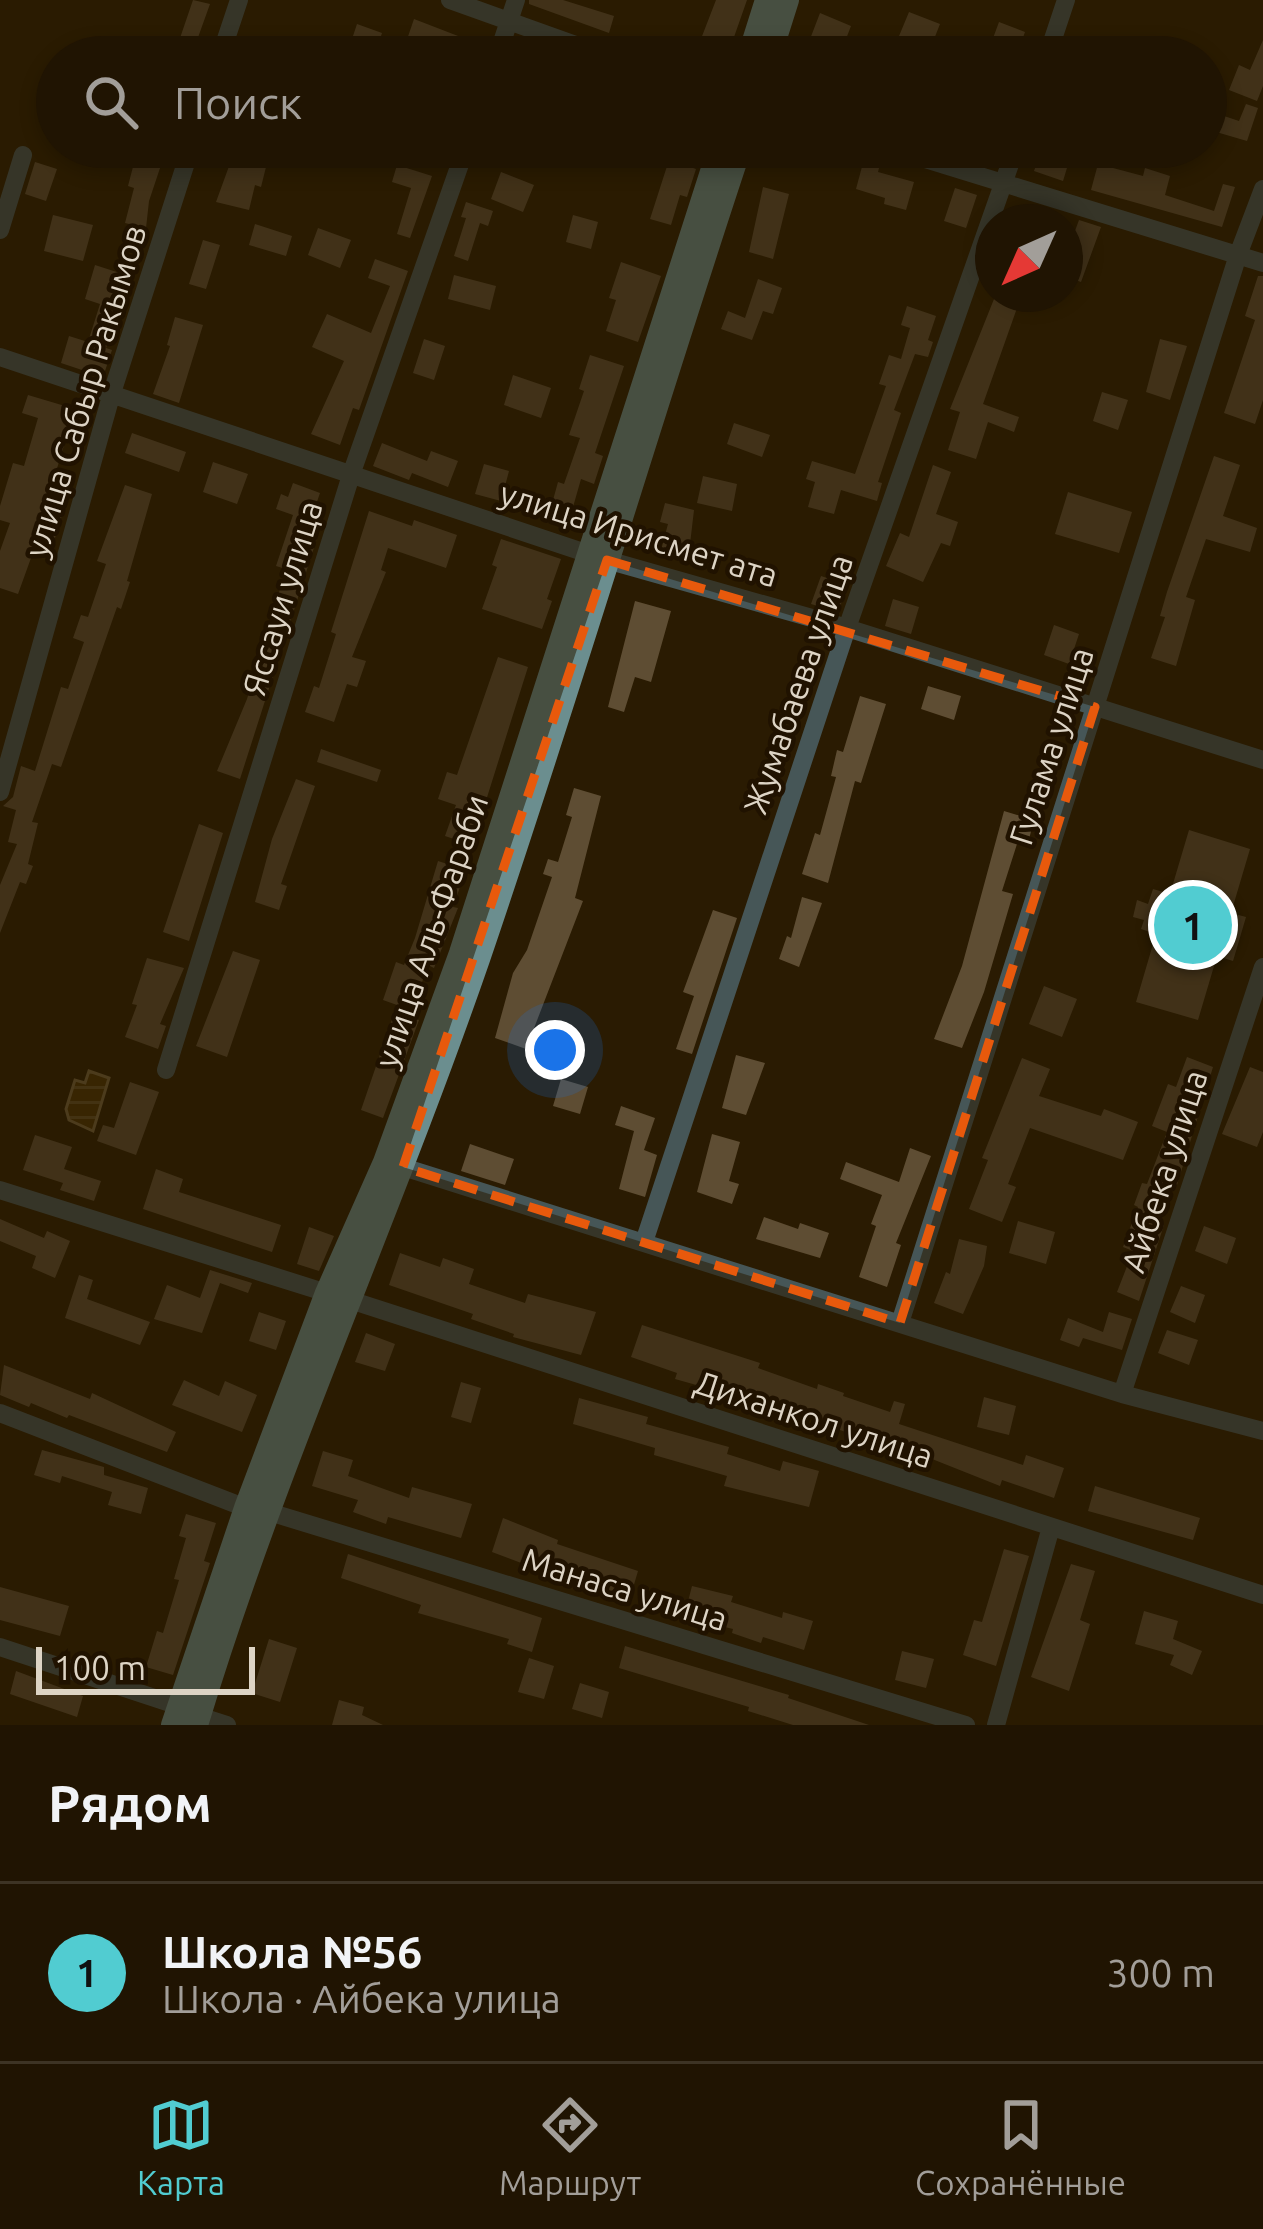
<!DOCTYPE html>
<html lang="ru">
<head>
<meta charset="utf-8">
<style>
  body { margin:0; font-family:Ubuntu,sans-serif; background:#2d2111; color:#f1f3f6 }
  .compass { position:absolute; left:975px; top:204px; width:108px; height:108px; border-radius:50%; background:#201402; box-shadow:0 6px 18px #0003; rotate:225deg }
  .scale { position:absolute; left:36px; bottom:30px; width:219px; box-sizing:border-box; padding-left:12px; border:6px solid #ddd4c5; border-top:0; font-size:33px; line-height:42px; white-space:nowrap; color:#ddd4c5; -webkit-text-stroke:9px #201200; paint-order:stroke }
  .you { position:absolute; left:555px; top:1050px; width:42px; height:42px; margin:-30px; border:9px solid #fff; border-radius:50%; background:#1a73e8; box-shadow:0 0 0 18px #1a73e833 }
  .badge { display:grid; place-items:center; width:78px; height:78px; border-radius:50%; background:#51ccd1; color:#111; font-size:39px; font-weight:700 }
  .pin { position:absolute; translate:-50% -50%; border:6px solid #fff; box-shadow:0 3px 12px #0006 }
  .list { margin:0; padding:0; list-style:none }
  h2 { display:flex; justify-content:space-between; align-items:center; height:156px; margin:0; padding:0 48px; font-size:51px }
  h2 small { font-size:39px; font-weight:400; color:#a29e99 }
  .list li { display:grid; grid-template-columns:78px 1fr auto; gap:36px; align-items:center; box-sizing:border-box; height:180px; padding:0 48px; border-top:3px solid #3d3324 }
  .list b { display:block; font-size:45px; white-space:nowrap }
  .list p { margin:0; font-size:39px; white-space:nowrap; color:#a29e99 }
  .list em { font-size:39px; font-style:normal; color:#a29e99 }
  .icon { flex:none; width:66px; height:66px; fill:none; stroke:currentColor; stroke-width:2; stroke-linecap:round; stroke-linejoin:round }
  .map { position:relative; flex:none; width:1263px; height:1725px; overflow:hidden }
  .search { position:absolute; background:#201402; box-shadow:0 6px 18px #0003; left:36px; right:36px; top:36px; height:132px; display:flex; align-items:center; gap:30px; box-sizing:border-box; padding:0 42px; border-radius:66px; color:#a29e99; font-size:45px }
  .sheet { height:336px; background:#201402 }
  nav { display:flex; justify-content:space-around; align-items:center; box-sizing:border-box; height:168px; border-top:3px solid #3d3324; background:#201402; font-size:33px; color:#a29e99 }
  nav a { display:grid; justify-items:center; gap:6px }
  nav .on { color:#51ccd1 }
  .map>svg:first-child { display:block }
  .water { fill:url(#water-rules); stroke:#75623d; stroke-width:3 }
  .building { fill:#5e4d33 }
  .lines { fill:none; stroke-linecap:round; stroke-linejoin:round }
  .minor { stroke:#465657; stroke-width:18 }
  .major { stroke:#6b8e8f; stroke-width:24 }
  .marked { fill:none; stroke:#e8590c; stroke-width:9; stroke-dasharray:24 15; stroke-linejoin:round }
  .labels { text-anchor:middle; stroke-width:9; stroke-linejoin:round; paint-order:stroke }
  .street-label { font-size:33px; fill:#ddd4c5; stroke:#201200 }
</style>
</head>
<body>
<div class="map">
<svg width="1263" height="1725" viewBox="0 0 1263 1725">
  <defs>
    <pattern id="water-rules" width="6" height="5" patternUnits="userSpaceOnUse" patternTransform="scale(3)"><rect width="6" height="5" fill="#493103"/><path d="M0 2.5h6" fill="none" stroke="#634e26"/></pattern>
  </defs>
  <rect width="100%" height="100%" fill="#2a1b02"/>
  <path class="water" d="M89 1071 109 1078 93 1131 69 1120 66 1109 75 1080 85 1083Z"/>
  <path class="building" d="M193 0 210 4 191 57H165L172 39 179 41Z
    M529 0H563L614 16 609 33 529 4Z
    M716 0H747L727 57H694Z
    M909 12 940 24 927 57 892 53Z
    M820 13 851 26 839 57 807 47Z
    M414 19 471 41 466 57 428 47 425 57H401Z
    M999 22 1025 32 1016 57H986Z
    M357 24 382 33 374 57 347 54Z
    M1263 40V86L1257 101 1229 90 1239 65 1250 70Z
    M1246 104 1258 108 1247 141 1206 129V110L1239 121Z
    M145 147H167L149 201 146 228 125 223 134 188 128 186 134 163 139 164Z
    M236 147H271L261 187 255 185 249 210 216 202Z
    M1042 148 1070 158 1063 181 1034 171Z
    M669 160 696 169 687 197 680 195 671 225 650 219Z
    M35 162 57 169 46 201 25 194Z
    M863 163 879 168 878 172 914 182 906 210 884 204 885 198 856 189Z
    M1098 164 1143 176 1145 168 1170 176 1165 195 1214 211 1223 184 1235 187 1222 227 1091 190Z
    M397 165 432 176 410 238 397 234 411 188 392 182Z
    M501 172 534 185 523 212 491 199Z
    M763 187 789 194 773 259 749 252Z
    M955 188 977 195 966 228 944 221Z
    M466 202 493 211 488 226 480 223 468 261 454 256 466 218 461 217Z
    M53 215 93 225 83 261 44 251Z
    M573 215 598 222 591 249 566 242Z
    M1079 220 1101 227 1081 282 1065 276V258Z
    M255 224 292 236 286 256 249 245Z
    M318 228 351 240 340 268 308 255Z
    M203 240 220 245 206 289 189 284Z
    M375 259 408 271 359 410 353 408 340 445 311 434 344 361 312 347 327 314 371 333 390 286 368 278Z
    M621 262 661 276 638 342 606 331 616 300 609 298Z
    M95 265 129 276 106 348 112 350 103 377 61 363 69 336 88 342 100 304 85 299Z
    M454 275 496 286 490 310 448 299Z
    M1258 276H1263V400L1255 424 1224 413 1255 320 1245 316Z
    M758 279 782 288 773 314 763 311 752 340 721 329 728 311 745 318Z
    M996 294H1022L983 404 1019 417 1014 432 988 422 976 459 948 450 960 412 950 409Z
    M907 306 936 316 928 340 933 342 928 357 915 354 894 410 901 413 878 482 882 483 877 501 841 490 834 514 808 507 815 482 806 479 812 461 855 474 886 386 879 384 889 355 901 359 910 328 901 325Z
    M175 317 203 325 179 403 153 394 170 346 167 345Z
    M424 339 445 346 434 380 413 373Z
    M1160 339 1187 346 1170 400 1146 392Z
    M590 355 624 366 595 453 603 456 594 484 581 479 567 528 547 522 558 482 564 484 580 438 569 435 584 391 579 389Z
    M513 375 551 388 541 418 504 405Z
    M1102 392 1128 400 1118 430 1093 421Z
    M28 395 75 409 55 475 73 480 55 538 40 533 18 594 0 588V551L10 523 0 520V506L13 463 24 466 38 418 22 413Z
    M734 423 770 435 762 457 727 444Z
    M132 433 186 452 179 472 125 453Z
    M382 443 427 461 431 451 458 461 448 487 412 473 409 480 373 466Z
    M1214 456 1240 465 1223 516 1257 528 1250 552 1206 539 1186 597 1195 600 1176 666 1151 658 1165 617 1160 616 1167 592Z
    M213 462 248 474 237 504 203 492Z
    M484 464 509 471 501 501 475 494Z
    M933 465 951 472 936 514 958 522 950 546 941 543 923 582 886 566 900 533 909 537Z
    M703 476 737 484 732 511 697 503Z
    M293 483 320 493 306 534 317 538 240 779 217 771 247 699 286 569 276 566 293 515 276 509 281 494 288 497Z
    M125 485 152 494 127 581 130 582 121 609 117 607 61 767 52 764 32 822 38 823 28 864 33 866 26 884 20 882 0 933V885L17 844 8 842 16 810 3 806 13 797 21 766 35 771 61 687 68 689 84 642 73 638 81 615 88 617 106 564 97 561Z
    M1068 492 1132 512 1119 553 1055 534Z
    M665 503 694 510 688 561 660 554 668 524 660 522Z
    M369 511 412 526 414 520 457 535 446 568 388 548 381 570 386 572 352 657 366 661 357 687 347 684 334 722 305 712 314 686 319 688 336 634 331 632Z
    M501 539 561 559 547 599 552 601 542 629 482 609 497 567 492 565Z
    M821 576 848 585 838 612 811 604Z
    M893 599 919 607 911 634 885 626Z
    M635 601 671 611 651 682 635 677 624 712 608 707Z
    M1054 625 1079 634 1069 664 1044 655Z
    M498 657 528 667 472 845 445 836 456 805 438 799 447 772 457 775Z
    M928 686 961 696 954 720 921 709Z
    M860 696 886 704 861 783 855 781 828 883 802 874 815 833 820 835 836 777 831 776 837 750 843 752Z
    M321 749 381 770 377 782 317 762Z
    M296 779 315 786 281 884 287 886 279 910 255 902 272 839Z
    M574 788 601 796 575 898 583 901 526 1049 495 1038 513 973 527 950 552 877 543 874 548 859 558 862 572 817 566 815Z
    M1004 811 1034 820 1027 847 1017 844 1002 891 1013 894 984 992 962 1048 934 1039 962 966Z
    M199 824 223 833 189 941 163 932Z
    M1189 830 1250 849 1231 913 1246 917 1233 961 1217 956 1198 1020 1136 1002 1156 934 1141 929 1144 920 1133 917 1137 900 1148 904 1153 889 1170 894Z
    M438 861 466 870 453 907 458 908 434 968 428 965 410 1017 419 1020 383 1118 361 1110 397 1005 383 1000 396 962 404 965 415 938Z
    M802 897 822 903 799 967 779 959 787 936 791 938Z
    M713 910 737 918 692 1054 676 1049 694 996 683 992Z
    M233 951 260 960 227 1057 196 1046Z
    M147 958 184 968 160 1024 166 1026 158 1049 125 1037 137 1005 132 1004Z
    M1044 986 1077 999 1062 1037 1029 1024Z
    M736 1055 765 1063 746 1115 722 1108Z
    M1187 1057 1213 1067 1177 1185 1172 1183 1156 1222 1164 1225 1139 1301 1117 1292 1133 1251 1123 1247 1138 1207 1134 1205 1142 1183 1147 1184 1167 1132 1152 1126 1168 1084 1176 1087Z
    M1022 1058 1050 1069 1039 1096 1101 1116 1104 1109 1138 1122 1123 1160 1030 1128 1008 1184 1016 1187 1002 1222 969 1209 988 1160 982 1158Z
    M1250 1067 1263 1072V1132L1257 1147 1222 1134Z
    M561 1079 588 1087 580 1114 553 1106Z
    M130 1082 159 1092 136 1155 97 1141 103 1125 114 1128Z
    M621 1106 655 1118 644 1150 657 1155 645 1197 619 1189 634 1131 615 1125Z
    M712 1134 740 1142 729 1181 739 1184 732 1204 697 1192Z
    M35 1135 72 1147 64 1169 101 1181 94 1201 60 1190 63 1183 23 1170Z
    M470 1144 514 1159 505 1185 461 1171Z
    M910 1148 931 1156 896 1243 901 1245 887 1287 859 1277 876 1226 871 1224 882 1195 840 1179 846 1162 899 1182Z
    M156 1169 183 1179 179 1192 281 1225 272 1252 143 1209Z
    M764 1217 798 1229 800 1223 829 1233 820 1258 756 1239Z
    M0 1219 44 1238 47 1231 70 1241 55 1278 32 1268 36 1256 0 1241Z
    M1018 1221 1055 1232 1046 1264 1009 1253Z
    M1204 1226 1236 1238 1227 1264 1195 1251Z
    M309 1227 334 1236 319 1271 297 1264Z
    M959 1239 987 1246 984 1266 963 1314 934 1303 946 1272 950 1274Z
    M400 1253 440 1267 443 1258 474 1269 469 1284 525 1303 528 1294 596 1312 581 1355 513 1337 514 1334 471 1319 473 1314 389 1285Z
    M210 1270 252 1283 248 1293 220 1283 202 1333 154 1319 167 1285 200 1298Z
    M79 1275 93 1280 87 1299 150 1322 140 1345 65 1318Z
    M1181 1286 1205 1295 1195 1323 1170 1312Z
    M259 1312 286 1321 276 1350 249 1341Z
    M1109 1312 1132 1319 1122 1350 1083 1338 1079 1347 1060 1340 1068 1318 1103 1332Z
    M642 1325 760 1363 758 1368 817 1389 818 1384 844 1393 843 1396 890 1412 894 1401 905 1404 899 1424 1023 1465 1026 1455 1064 1468 1054 1498 1002 1480 1000 1486 912 1451 910 1456 789 1411 675 1379 677 1373 631 1357Z
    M1167 1330 1198 1340 1189 1365 1158 1353Z
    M366 1333 395 1344 385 1371 355 1362Z
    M4 1365 90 1399 92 1393 176 1432 167 1452 69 1415 67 1418 31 1403 29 1407 0 1395Z
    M184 1380 219 1396 225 1381 257 1395 242 1432 172 1405Z
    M461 1382 481 1388 471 1423 451 1417Z
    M984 1397 1016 1406 1009 1435 977 1427Z
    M579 1398 648 1417 646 1424 729 1447 727 1454 780 1471 783 1461 819 1471 809 1507 724 1486 727 1476 654 1455 655 1448 573 1424Z
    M42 1450 104 1467V1475L148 1488 141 1514 108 1505 112 1492 62 1476 60 1483 34 1475Z
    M323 1451 353 1460 348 1476 409 1498 412 1487 472 1504 461 1538 388 1517 386 1524 353 1512 358 1500 312 1486Z
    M1095 1486 1200 1518 1193 1540 1088 1511Z
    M186 1514 216 1523 204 1561 210 1563 173 1675 146 1667 157 1631 163 1633 179 1580 174 1579 186 1538 179 1536Z
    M503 1518 558 1540 557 1544 638 1571 630 1598 585 1587 492 1552Z
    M1004 1549 1029 1556 996 1666 963 1655 974 1620 982 1622Z
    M348 1554 542 1618 532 1652 507 1644 509 1639 418 1613 421 1605 341 1578Z
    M1071 1564 1095 1571 1080 1620 1090 1624 1069 1691 1031 1677Z
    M692 1586 733 1596 731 1602 782 1618 783 1612 813 1621 804 1650 763 1637 761 1643 732 1633 733 1629 684 1617Z
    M0 1587 69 1606 60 1636 0 1620Z
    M1144 1611 1178 1621 1173 1639 1202 1651 1192 1675 1170 1665 1174 1655 1135 1644Z
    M269 1639 297 1648 280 1702 252 1693Z
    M625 1646 789 1695 788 1698 869 1725H793L748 1711 749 1707 619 1668Z
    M902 1651 934 1659 926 1688 895 1680Z
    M529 1658 554 1666 544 1699 518 1692Z
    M16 1671 83 1696 77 1717 10 1694Z
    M580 1683 609 1692 602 1718 572 1709Z
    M339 1700 364 1707 362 1715 383 1725H332Z"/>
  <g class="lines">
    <path class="minor" d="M450 0 609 57
      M220 57 239 0
      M497 57 516 0
      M1047 57 1066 0
      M886 147 1263 263
      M0 230 23 155
      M0 357 607 560 847 628 1263 760
      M0 792 111 396 191 147
      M166 1070 352 472 466 147
      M403 1167 1122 1394 1263 1431
      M0 1190 327 1293
      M644 1242 847 628 1016 147
      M347 1299 1263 1595
      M900 1323 1238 255 1263 189
      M1122 1394 1263 967
      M0 1413 246 1508
      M266 1511 966 1725
      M0 1647 179 1706
      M199 1716 227 1725
      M996 1725 1051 1527"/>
    <path class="major" d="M749 57 767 0
      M769 57 787 0
      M173 1725 246 1508 327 1293 385 1162 461 953 720 147
      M196 1725C275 1464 389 1217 478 959 570 690 650 417 740 147"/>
  </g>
  <path d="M0 0H1263V1725H0ZM607 560 1095 707 900 1323 403 1167Z" fill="#2a1b02" fill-opacity=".55" fill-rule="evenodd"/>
  <path class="marked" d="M607 560 1095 707 900 1323 403 1167Z"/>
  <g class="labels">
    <g class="street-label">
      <text transform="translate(85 391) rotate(-73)" y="12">улица Сабыр Ракымов</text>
      <text transform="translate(639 534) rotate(17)" y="12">улица Ирисмет ата</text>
      <text transform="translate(282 598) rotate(-73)" y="12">Яссауи улица</text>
      <text transform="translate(798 684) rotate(-71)" y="12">Жумабаева улица</text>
      <text transform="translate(1051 746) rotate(-72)" y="12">Гулама улица</text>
      <text transform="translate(431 931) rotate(-71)" y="12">улица Аль-Фараби</text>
      <text transform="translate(1164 1171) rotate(-72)" y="12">Айбека улица</text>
      <text transform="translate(814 1419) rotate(18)" y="12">Диханкол улица</text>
      <text transform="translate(625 1589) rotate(17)" y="12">Манаса улица</text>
    </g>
  </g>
</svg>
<svg class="compass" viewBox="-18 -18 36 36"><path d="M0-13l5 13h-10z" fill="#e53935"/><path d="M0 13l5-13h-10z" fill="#a29e99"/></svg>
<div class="scale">100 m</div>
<div class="you"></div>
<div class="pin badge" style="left:1193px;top:925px">1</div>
<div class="search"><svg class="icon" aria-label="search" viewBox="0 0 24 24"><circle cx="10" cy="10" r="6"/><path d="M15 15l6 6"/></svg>Поиск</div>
</div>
<section class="sheet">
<h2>Рядом<small></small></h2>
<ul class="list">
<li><span class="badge">1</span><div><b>Школа №56</b><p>Школа · Айбека улица</p></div><em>300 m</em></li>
</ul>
</section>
<nav>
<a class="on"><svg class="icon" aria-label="map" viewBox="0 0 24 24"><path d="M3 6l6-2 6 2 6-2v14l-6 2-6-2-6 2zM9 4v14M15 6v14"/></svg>Карта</a>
<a><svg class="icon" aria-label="directions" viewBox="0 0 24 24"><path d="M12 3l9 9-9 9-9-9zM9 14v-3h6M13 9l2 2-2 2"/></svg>Маршрут</a>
<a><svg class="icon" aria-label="saved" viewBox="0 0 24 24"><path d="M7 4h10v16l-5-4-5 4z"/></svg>Сохранённые</a>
</nav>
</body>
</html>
